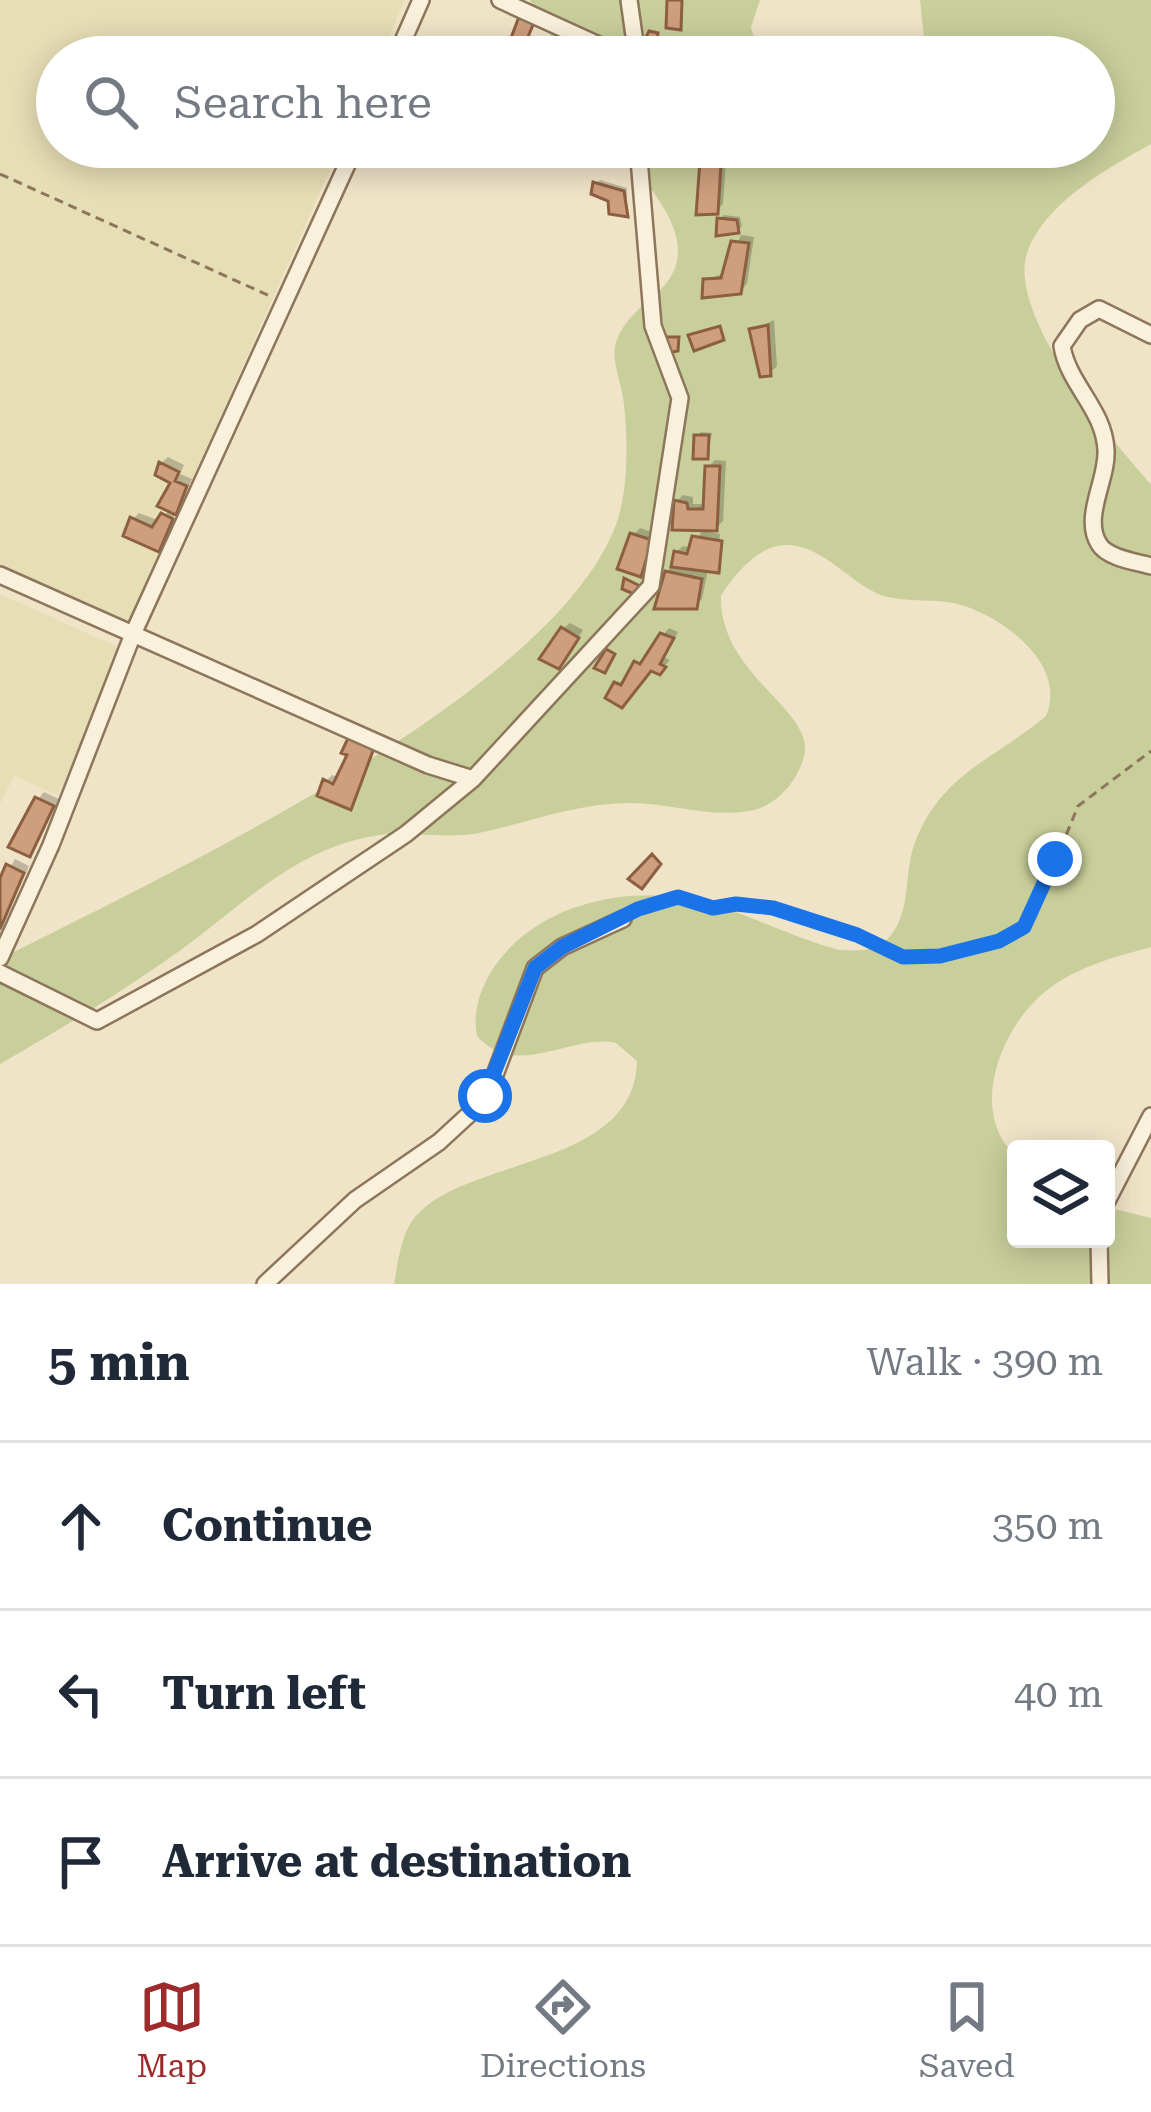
<!DOCTYPE html>
<html lang="en">
<head>
<meta charset="utf-8">
<style>
  body { margin:0; font-family:"Roboto Serif",serif; background:#f2f2f3; color:#1f2937 }
  .controls { position:absolute; right:36px; bottom:36px; display:grid; overflow:hidden; border-radius:12px; box-shadow:0 6px 30px #0003 }
  .controls button { width:108px; height:108px; display:grid; place-items:center; padding:0; border:0; border-bottom:3px solid #e0e1e3; background:#fff; color:#1f2937; font:60px sans-serif }
  .stop { position:absolute; width:36px; height:36px; margin:-27px; border:9px solid #1a73e8; border-radius:50%; background:#fff }
  .stop.end { background:#1a73e8; border-color:#fff; box-shadow:0 3px 12px #0008 }
  .list { margin:0; padding:0; list-style:none }
  h2 { display:flex; justify-content:space-between; align-items:center; height:156px; margin:0; padding:0 48px; font-size:51px }
  h2 small { font-size:39px; font-weight:400; color:#747a83 }
  .list li { display:grid; grid-template-columns:78px 1fr auto; gap:36px; align-items:center; box-sizing:border-box; height:168px; padding:0 48px; border-top:3px solid #e0e1e3 }
  .list b { display:block; font-size:45px; white-space:nowrap }
  .list em { font-size:39px; font-style:normal; color:#747a83 }
  .icon { flex:none; width:66px; height:66px; fill:none; stroke:currentColor; stroke-width:2; stroke-linecap:round; stroke-linejoin:round }
  .map { position:relative; flex:none; width:1151px; height:1284px; overflow:hidden }
  .search { position:absolute; background:#fff; box-shadow:0 6px 30px #0003; left:36px; right:36px; top:36px; height:132px; display:flex; align-items:center; gap:30px; box-sizing:border-box; padding:0 42px; border-radius:66px; color:#747a83; font-size:45px }
  .sheet { height:660px; background:#fff }
  nav { display:flex; justify-content:space-around; align-items:center; box-sizing:border-box; height:168px; border-top:3px solid #e0e1e3; background:#fff; font-size:33px; color:#747a83 }
  nav a { display:grid; justify-items:center; gap:6px }
  nav .on { color:#9e2a2b }
  .map>svg:first-child { display:block }
  .farmland { fill:#e6deb5 }
  .green { fill:#c9cf9b }
  .shadow { fill:#0003 }
  .building { fill:#cf9f7d; stroke:#8d5f41; stroke-width:3 }
  .lines { fill:none; stroke-linecap:round; stroke-linejoin:round }
  .minor-casing { stroke:#8d765c; stroke-width:20 }
  .path { stroke:#8d765c; stroke-width:3; stroke-dasharray:9 6; stroke-linecap:butt }
  .minor { stroke:#faf1dc; stroke-width:15 }
  .route { stroke:#1a73e8; stroke-width:15 }
</style>
</head>
<body>
<div class="map">
<svg width="1151" height="1284" viewBox="0 0 1151 1284">
  <rect width="100%" height="100%" fill="#f0e4c8"/>
  <path class="farmland" d="M0 0H405L380 57H57V147H340L127 627 0 570Z
    M0 594 122 649 58 795 14 776 0 804Z"/>
  <path class="green" d="M530 0H760L751 27 760 57H563Z
    M920 0H1151V144C1108 168 1044 203 1027 253 1007 315 1112 441 1151 484V947C1118 956 1083 965 1054 985 1004 1018 965 1110 1016 1156V1239H1106V1207L1151 1218V1284H394C398 1263 400 1239 412 1221 458 1156 635 1171 637 1061L616 1043C571 1033 517 1081 477 1036 471 1006 486 973 507 951 559 894 655 883 725 908 764 922 799 939 839 950 858 951 878 952 891 935 911 910 904 874 914 845 940 773 997 758 1046 716 1068 664 1002 616 958 604 935 598 908 603 884 596 850 585 824 544 785 545 757 546 736 574 721 595 718 675 816 710 804 756 798 781 776 807 749 811 710 818 669 803 631 803 577 803 531 822 479 833 449 839 419 832 388 834 300 843 246 903 178 952 120 993 61 1029 0 1064V959C163 876 542 700 613 532 629 496 628 443 624 405 623 387 610 359 616 343 622 322 640 308 656 294 711 246 649 189 619 147H1094V57H926Z"/>
  <path class="shadow" d="M704 147H727L723 204 716 211Z
    M600 180 627 188V214L596 184Z
    M724 215 740 217 742 226 738 230 720 219Z
    M741 235 754 237 747 284 740 291 706 280 725 273Z
    M774 320 777 366 770 373 754 354 752 330Z
    M701 432 712 433 707 456 697 436Z
    M168 457 184 465 180 474 192 479 158 549 133 519 139 513 160 521 170 509 174 482 161 463Z
    M715 460 726 461 723 521 716 528 675 527 677 501 683 495 693 497V504H706L708 467Z
    M640 528 657 534 640 574 633 535Z
    M702 531 720 534 717 567H721L708 569 702 599 695 606 668 572 676 552 683 546 692 548Z
    M570 623 583 630 565 659 563 629Z
    M669 628 678 632 664 657 670 660 659 672 652 668 629 698 617 684 627 679Z
    M351 737 379 741 350 806 326 781 332 775 338 777Z
    M44 792 59 799 29 853 38 799Z
    M15 859 29 866 0 933V885Z"/>
  <path class="building" d="M667 0H682L681 30 666 28Z
    M520 14 535 20 525 44 511 38Z
    M649 31 658 33 656 47H641Z
    M701 147H722L718 214 696 215Z
    M593 182 624 191 628 217 609 214 608 201 591 194Z
    M717 218 737 220 739 233 716 236Z
    M731 241 749 243 741 294 702 298 703 279 721 278Z
    M768 325 771 376 760 377 749 329Z
    M720 326 724 340 694 351 688 335Z
    M666 337H679L678 351 667 353Z
    M694 435H709L708 459H693Z
    M159 462 179 472 175 481 187 486 176 515 157 506 170 483 155 475Z
    M705 466H720L717 531 672 530 674 500 687 503 688 509H703Z
    M161 513 173 519 159 552 123 536 130 517 152 527Z
    M630 533 652 540 641 577 617 569Z
    M692 536 722 541 719 573 671 567 674 551 687 554Z
    M665 571 702 579 697 609H654Z
    M624 578 644 588 641 597 622 589Z
    M561 627 579 638 559 669 539 659Z
    M660 633 674 638 660 664 666 667 660 675 651 671 622 708 605 698 614 682 621 685 634 661 640 664Z
    M606 649 615 654 605 673 594 668Z
    M349 736 374 748 351 810 317 796 323 779 333 784 347 755 341 753Z
    M35 797 54 806 30 857 8 847Z
    M652 854 661 864 642 889 628 879Z
    M6 864 24 873 0 929V878Z"/>
  <g class="lines">
    <g class="minor-casing">
      <path id="minor" d="M500 0 625 57
        M629 0 637 57
        M396 57 421 0
        M1151 335 1099 309 1080 320 1062 346C1068 384 1104 409 1106 450 1108 479 1082 517 1099 544 1107 558 1137 562 1151 566
        M0 575 428 765 473 779 651 586 680 398 653 326 638 147
        M0 958 51 845 133 634 355 147
        M0 973 97 1021 257 934 406 834 473 779
        M1106 1203 1151 1116
        M1099 1239 1100 1284
        M265 1284 355 1200 439 1142 477 1107 493 1080 535 968 562 947 623 919"/>
    </g>
    <path class="path" d="M0 174 272 297
      M635 911 678 897 713 908 737 904 773 908 857 935 903 957 940 955 999 941 1032 919 1078 806 1151 751"/>
    <use href="#minor" class="minor"/>
  </g>
  <g class="lines">
    <path class="route" d="M485 1096 535 968 562 947 638 909 678 897 713 908 736 904 773 908 857 935 903 957 940 956 999 941 1024 927 1055 859"/>
  </g>
</svg>
<div class="controls">
<button><svg class="icon" aria-label="layers" viewBox="0 0 24 24"><path d="M12 4l9 5-9 5-9-5zM3 14l9 5 9-5"/></svg></button>
</div>
<div class="stop" style="left:485px;top:1096px"></div>
<div class="stop end" style="left:1055px;top:859px"></div>
<div class="search"><svg class="icon" aria-label="search" viewBox="0 0 24 24"><circle cx="10" cy="10" r="6"/><path d="M15 15l6 6"/></svg>Search here</div>
</div>
<section class="sheet">
<h2>5 min<small>Walk · 390 m</small></h2>
<ul class="list">
<li><svg class="icon" aria-label="ahead" viewBox="0 0 24 24"><path d="M12 20V5M6 11l6-6 6 6"/></svg><div><b>Continue</b></div><em>350 m</em></li>
<li><svg class="icon" aria-label="left" viewBox="0 0 24 24"><path d="M17 20v-9H6M10 6l-5 5 5 5"/></svg><div><b>Turn left</b></div><em>40 m</em></li>
<li><svg class="icon" aria-label="arrive" viewBox="0 0 24 24"><path d="M6 21V4h12l-3 4 3 4H6"/></svg><div><b>Arrive at destination</b></div></li>
</ul>
</section>
<nav>
<a class="on"><svg class="icon" aria-label="map" viewBox="0 0 24 24"><path d="M3 6l6-2 6 2 6-2v14l-6 2-6-2-6 2zM9 4v14M15 6v14"/></svg>Map</a>
<a><svg class="icon" aria-label="directions" viewBox="0 0 24 24"><path d="M12 3l9 9-9 9-9-9zM9 14v-3h6M13 9l2 2-2 2"/></svg>Directions</a>
<a><svg class="icon" aria-label="saved" viewBox="0 0 24 24"><path d="M7 4h10v16l-5-4-5 4z"/></svg>Saved</a>
</nav>
</body>
</html>
